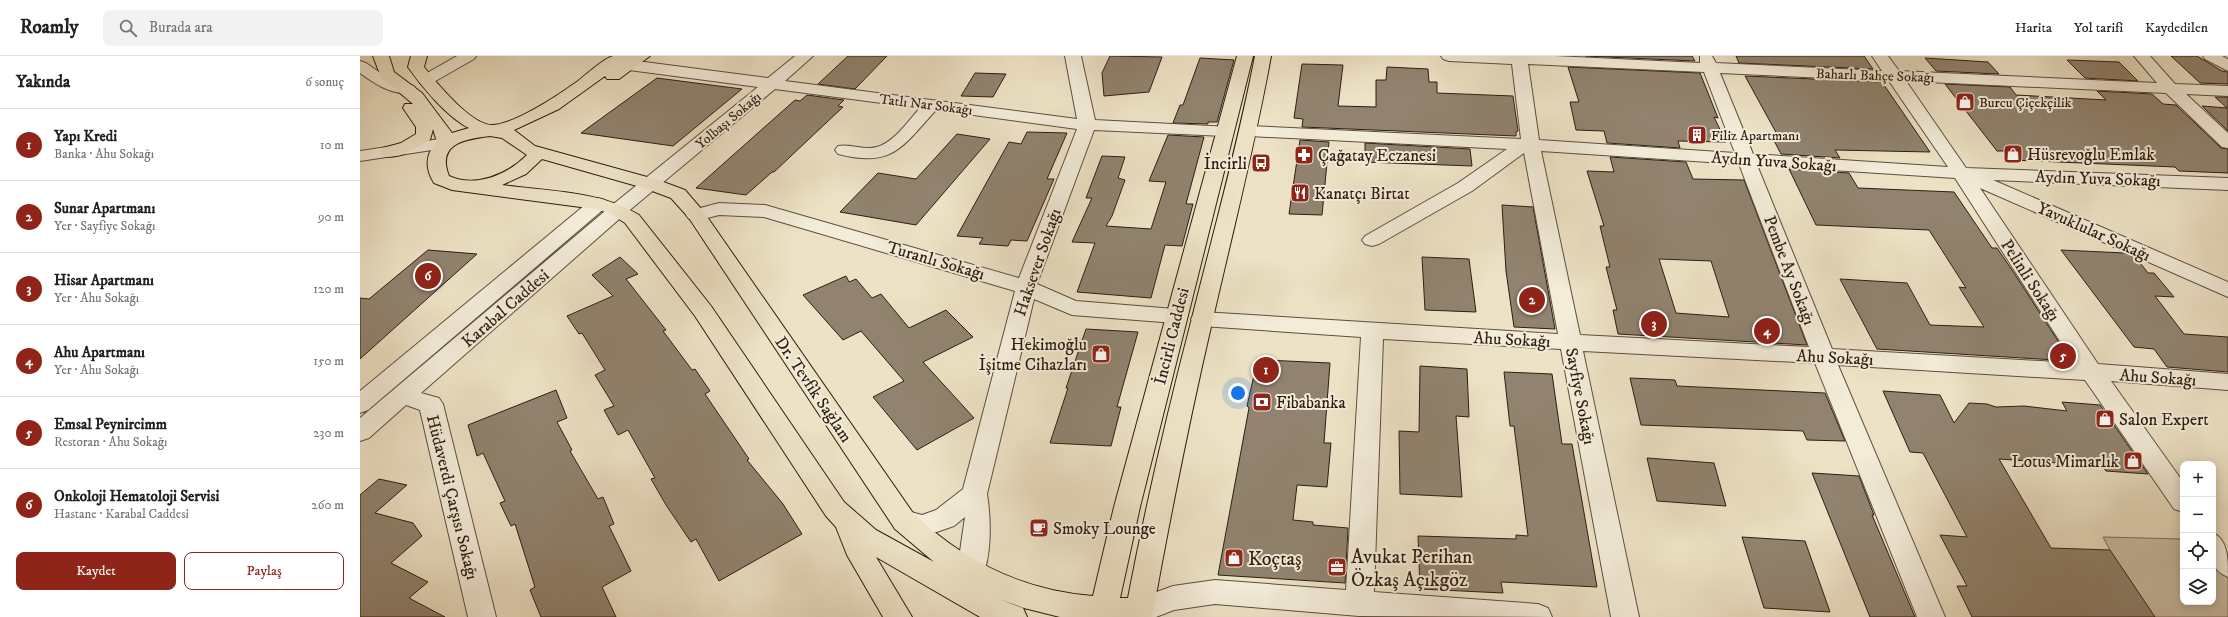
<!DOCTYPE html>
<html lang="tr">
<head>
<meta charset="utf-8">
<style>
  body { margin:0; font-family:"IM FELL DW Pica",serif; background:#f2f2f2; color:#202124 }
  .controls { position:absolute; right:12px; bottom:12px; display:grid; overflow:hidden; border-radius:8px; box-shadow:0 2px 10px #0003 }
  .controls button { width:36px; height:36px; display:grid; place-items:center; padding:0; border:0; border-bottom:1px solid #e0e0e0; background:#fff; color:#202124; font:20px sans-serif }
  .you { position:absolute; left:878px; top:337px; width:14px; height:14px; margin:-10px; border:3px solid #fff; border-radius:50%; background:#1a73e8; box-shadow:0 0 0 6px #1a73e833 }
  .badge { display:grid; place-items:center; width:26px; height:26px; border-radius:50%; background:#8f2418; color:#fff; font-size:13px; font-weight:700 }
  .pin { position:absolute; translate:-50% -50%; border:2px solid #fff; box-shadow:0 1px 4px #0006 }
  .list { margin:0; padding:0; list-style:none }
  h2 { display:flex; justify-content:space-between; align-items:center; height:52px; margin:0; padding:0 16px; font-size:17px }
  h2 small { font-size:13px; font-weight:400; color:#757577 }
  .list li { display:grid; grid-template-columns:26px 1fr auto; gap:12px; align-items:center; box-sizing:border-box; height:72px; padding:0 16px; border-top:1px solid #e0e0e0 }
  .list b { display:block; font-size:15px; white-space:nowrap }
  .list p { margin:0; font-size:13px; white-space:nowrap; color:#757577 }
  .list em { font-size:13px; font-style:normal; color:#757577 }
  .actions { display:flex; gap:8px; padding:12px 16px }
  .actions a { flex:1; padding:9px 0; border:1px solid #8f2418; border-radius:8px; text-align:center; font-size:14px; color:#8f2418 }
  .actions .main { background:#8f2418; color:#fff }
  .icon { flex:none; width:22px; height:22px; fill:none; stroke:currentColor; stroke-width:2; stroke-linecap:round; stroke-linejoin:round }
  .map { position:relative; flex:none; width:1868px; height:561px; overflow:hidden }
  header { display:flex; align-items:center; gap:24px; box-sizing:border-box; height:56px; padding:0 20px; background:#fff; border-bottom:1px solid #e0e0e0 }
  header strong { font-size:19px }
  nav { display:flex; gap:22px; margin-inline-start:auto; font-size:14px }
  .search { width:280px; height:36px; background:#f2f2f2; display:flex; align-items:center; gap:10px; box-sizing:border-box; padding:0 14px; border-radius:8px; color:#757577; font-size:15px }
  main { display:flex }
  aside { flex:1; background:#fff }
  .map>svg:first-child { display:block }
  .green { fill:#cdc1a7; stroke:#7e6f5c }
  .building { fill:#91836f; stroke:#2e1d12; fill-rule:evenodd }
  .lines { fill:none; stroke-linecap:round; stroke-linejoin:round }
  .minor-casing { stroke:#5e4e3f; stroke-width:2 }
  .major-casing { stroke:#2e1d12; stroke-width:2 }
  .minor { fill:#f3ecd9; fill-rule:evenodd }
  .major { fill:#ede2c5; fill-rule:evenodd }
  .labels { text-anchor:middle; stroke-width:4; stroke-linejoin:round; paint-order:stroke }
  .far-street-label { font-size:14px; fill:#2e1d12; stroke:#f3ecd9 }
  .far-poi-label { font-size:14px; fill:#2e1d12; stroke:#f3ecd9; text-anchor:start }
  .poi-label { font-size:17px; fill:#2e1d12; stroke:#f3ecd9; text-anchor:start }
  .street-label { font-size:17px; fill:#2e1d12; stroke:#f3ecd9 }
  .near-poi-label { font-size:20px; fill:#2e1d12; stroke:#f3ecd9; text-anchor:start }
</style>
</head>
<body>
<header>
<strong>Roamly</strong>
<div class="search"><svg class="icon" aria-label="search" viewBox="0 0 24 24"><circle cx="10" cy="10" r="6"/><path d="M15 15l6 6"/></svg>Burada ara</div>
<nav><a>Harita</a><a>Yol tarifi</a><a>Kaydedilen</a></nav>
</header>
<main>
<aside>
<h2>Yakında<small>6 sonuç</small></h2>
<ul class="list">
<li><span class="badge">1</span><div><b>Yapı Kredi</b><p>Banka · Ahu Sokağı</p></div><em>10 m</em></li>
<li><span class="badge">2</span><div><b>Sunar Apartmanı</b><p>Yer · Sayfiye Sokağı</p></div><em>90 m</em></li>
<li><span class="badge">3</span><div><b>Hisar Apartmanı</b><p>Yer · Ahu Sokağı</p></div><em>120 m</em></li>
<li><span class="badge">4</span><div><b>Ahu Apartmanı</b><p>Yer · Ahu Sokağı</p></div><em>150 m</em></li>
<li><span class="badge">5</span><div><b>Emsal Peynircimm</b><p>Restoran · Ahu Sokağı</p></div><em>230 m</em></li>
<li><span class="badge">6</span><div><b>Onkoloji Hematoloji Servisi</b><p>Hastane · Karabal Caddesi</p></div><em>260 m</em></li>
</ul>
<div class="actions"><a class="main">Kaydet</a><a>Paylaş</a></div>
</aside>
<div class="map">
<svg width="1868" height="561" viewBox="0 0 1868 561">
  <rect width="100%" height="100%" fill="#ede2c5"/>
  <filter id="stains"><feTurbulence type="fractalNoise" baseFrequency=".005" numOctaves="4"/><feColorMatrix values="0 0 0 0 .2 0 0 0 0 .09 0 0 0 0 .02 0 0 0 .5 -.17"/></filter>
  <radialGradient id="worn" r=".72"><stop offset=".6" stop-color="#630" stop-opacity="0"/><stop offset="1" stop-color="#630" stop-opacity=".3"/></radialGradient>
  <path class="green" d="M1743 481 1823 483V546H1853V499L1868 521V561H1785Z"/>
  <path class="building" d="M488 0H527L495 33 458 28Z
    M750 0 802 1 789 36 744 40 742 17Z
    M1225 0H1332L1335 5Z
    M1376 0H1504L1513 13 1379 7Z
    M1811 0H1837L1862 15 1868 16V28L1840 27Z
    M840 2 874 4 857 66H848V68L813 67 820 49H823Z
    M1565 2 1628 6 1639 18 1576 15Z
    M1707 4 1759 6 1778 25 1725 22Z
    M942 8 983 9 978 50 1016 51V24H1026L1027 11 1068 13 1069 26H1077V37L1153 40 1158 75 1156 76V80L942 71 943 63 934 62Z
    M1208 11 1340 17 1358 62 1354 61 1366 86 1318 85 1320 92 1247 87 1244 75 1216 74 1210 46H1219Z
    M615 17 646 18 633 41 601 40Z
    M1385 20 1522 26 1570 96 1475 94 1480 102 1421 98 1411 79 1418 80Z
    M297 22 382 33 313 90 221 77Z
    M1585 28 1650 31 1656 39 1746 44 1737 35 1792 38 1803 48 1816 49 1861 92 1868 93V117L1819 115 1815 111 1652 104 1645 95H1637Z
    M447 39 484 44 478 50 483 51 414 116H412L386 139 336 132 435 44 440 45Z
    M1855 41H1868V75L1842 50 1867 52Z
    M667 76 707 77 687 123H694L667 185 651 184 648 190 619 188 623 182 597 180 649 86 661 88Z
    M597 78 630 83 556 169 480 156 518 117 556 123Z
    M808 79 844 81 826 148H833L822 190 805 189 791 242 717 236 735 187 712 186 732 142H726L742 100 765 101 758 122 765 124 752 160 746 170 791 173 806 126 789 125Z
    M940 84 969 86 962 159 929 158Z
    M1005 87 1110 93 1112 110 1005 106Z
    M1250 101 1326 106 1333 123 1384 124 1447 289 1258 278 1253 254H1257L1246 211H1250L1240 170H1244L1227 115 1254 116ZM1299 203 1351 205 1369 261 1316 257Z
    M1429 113 1489 117 1498 132 1594 136 1632 192H1637L1652 214 1711 305 1517 293 1480 223 1547 227 1570 269 1624 271 1599 231 1606 232 1569 174 1456 169Z
    M1142 149 1173 151 1195 273 1154 271 1146 215Z
    M68 194 117 198 0 303V242L9 243Z
    M1701 194 1765 197 1777 203 1788 217H1794L1814 241 1795 240 1824 278 1868 281V316L1807 311 1794 293 1774 291Z
    M260 201 278 218 266 223 306 274 303 275 332 314 335 313 350 335 345 338 389 403 387 404 423 448 442 478 359 525 336 483 331 486 306 449 291 423 295 422 268 374 258 379 244 354 254 350 235 319 245 314 222 277 219 278 207 260 253 240 232 219Z
    M1062 201 1109 203 1116 256 1065 254Z
    M486 220 489 226 496 223 512 242 521 238 549 272 586 254 613 281 563 306 614 362 557 394 513 341 544 325 501 275 483 284 443 239Z
    M726 273 778 276 757 351H761L751 390 690 387 708 332H706Z
    M905 304 970 307 964 387H971L967 431 937 429 933 464 953 466V469L988 472 985 527 858 519 889 352 887 350 897 306Z
    M1060 310 1107 313 1109 361 1096 360 1102 441 1040 438 1039 375 1059 376Z
    M1144 316 1192 318 1202 388H1212L1237 531 1141 526 1143 537 1060 533 1058 480 1156 483V479L1168 480 1154 370H1150Z
    M1270 322 1315 324 1317 330 1465 337 1485 385 1447 384 1443 375 1281 369Z
    M196 334 207 362 197 366 212 394 210 395 238 443 243 441 254 468 249 470 271 515 242 531 256 561H181L170 534 175 531 155 468 151 470 140 447 145 445 123 397 117 400 108 369Z
    M1523 335 1580 339 1594 367 1609 347 1627 348 1636 351 1664 350 1707 355 1702 346 1740 349 1788 418 1746 415 1742 410 1639 403 1691 492 1750 494 1795 561H1612L1597 530H1607L1580 479 1607 481 1563 397 1550 396Z
    M1287 402 1354 407 1366 450 1297 445Z
    M1452 417 1499 420 1514 459H1512L1555 561H1510Z
    M19 423 47 429 15 457 53 467 62 480 31 507 68 526 49 542 85 561H0V439Z
    M1382 481 1445 485 1470 556 1404 552Z"/>
  <g class="lines">
    <g class="minor-casing">
      <path id="minor" d="M97 0H116L114 3 72 27H60L58 24 60 21Z
        M435 0H453L425 25 717 63 705 0H721L735 64 870 71 873 75 870 79 864 80 734 74 677 228 716 245 815 253 823 255 826 260 823 265 815 267 712 259 674 243 627 438C631 463 632 501 621 524L611 528 601 524 597 516 605 461 594 470 562 481 535 473 531 465 535 457 544 454 562 459 576 454 603 433 655 235 404 161 359 159 336 165 329 163 326 159 329 155 359 147 405 149 659 222 717 73 576 54C542 91 533 112 478 98L475 94 478 90C488 88 498 92 509 92 530 93 547 66 560 52L415 33 265 158 61 337 79 342 83 348 136 561H108L60 354 46 349 9 382 0 385V362L251 150 398 31 269 14 263 12 261 9 263 6 269 4 408 22Z
        M1081 0H1194L1340 7V0H1352L1356 7 1522 15 1512 0H1528L1539 15 1797 27 1774 0H1790L1815 28 1868 30V40L1826 38 1868 77V92L1862 91 1806 37 1546 25 1606 112 1868 122V134L1633 124 1868 226V241L1620 132 1738 308 1868 318V334L1751 325 1823 426V456L1814 453 1725 324 1478 309 1585 561H1557L1455 307 1223 295 1279 561H1251L1201 293 1023 283 1014 536 1178 548 1188 552 1192 561 999 560 855 548 814 554 796 561H768L765 555 769 546 813 530 855 524 986 534 1001 281 842 270 834 268 831 263 834 258 842 256 1198 278 1164 97 1112 135 1019 188 1012 190 1005 188 1002 184 1005 180 1098 127 1147 93 889 80 883 79 880 75 883 71 889 70 1161 83 1152 8 1089 5 1083 3ZM1168 8 1344 16 1375 97 1179 84ZM1360 17 1529 25 1588 111 1393 98ZM1181 95 1379 108 1449 291 1220 279ZM1397 109 1595 122 1714 307 1472 293Z
        M1843 0H1862L1868 3V15L1845 3Z
        M0 5 6 7 32 25 54 30 56 33 54 36C34 41 15 28 0 17Z
        M86 82 92 83 95 87 92 91 0 105V95Z
        M238 142 245 144 247 148 245 152 8 354 0 357V335L231 144Z
        M1853 477C1868 484 1868 502 1868 521 1847 513 1853 496 1853 477Z"/>
    </g>
    <g class="major-casing">
      <path id="major" d="M13 0H29L34 16 62 37 92 77 109 72C88 62 62 31 48 11L51 0H67L64 11C76 26 111 69 132 69 154 69 200 38 218 25 227 18 243 3 253 0 262 0 279 0 290 0L259 23H247L245 20 199 53 154 74 175 90 298 124 325 134 343 155 553 457C603 505 664 535 733 540L754 451 877 0H893L780 451 760 542H768C786 448 808 354 832 262 854 174 878 88 895 0H911C895 88 873 175 853 262 830 361 810 461 792 561H700L664 552 639 543 663 552 667 561H620L516 501 552 561H523L487 499 476 471 466 460 335 260 265 167 251 158 236 153 92 134 74 127C65 113 65 98 77 86L73 73 70 84C57 92 39 104 23 100L20 96 23 92 41 87 56 78V71L43 52 45 48H53L21 21ZM130 80 142 82 167 99C147 119 115 132 89 120 76 87 106 83 130 80ZM182 103 284 132 311 142 329 162 535 473 574 506 516 474 484 446 351 250 279 159C242 135 185 135 142 129L166 118Z"/>
    </g>
    <use href="#minor" class="minor"/>
    <use href="#major" class="major"/>
  </g>
  <defs>
    <g id="shop-square" transform="scale(1)"><rect x="-9" y="-9" width="18" height="18" rx="4" fill="#8f2418" stroke="#f3ecd9"/><path d="M-5-2.5h2.3a2.7 3.5 0 0 1 5.4 0H5L5.5 6h-11ZM-1.5-2.5h3a1.5 2.3 0 0 0-3 0Z" fill="#fff"/></g>
    <g id="building-square" transform="scale(1)"><rect x="-9" y="-9" width="18" height="18" rx="4" fill="#8f2418" stroke="#f3ecd9"/><path d="M-4-6H4V6H1V3H-1V6H-4ZM-2.5-4.3h1.7v1.8h-1.7ZM.8-4.3h1.7v1.8H.8ZM-2.5-1h1.7V.8h-1.7ZM.8-1h1.7V.8H.8Z" fill="#fff"/></g>
    <g id="pharmacy-square" transform="scale(1)"><rect x="-9" y="-9" width="18" height="18" rx="4" fill="#8f2418" stroke="#f3ecd9"/><path d="M-2-6h4v4h4v4h-4v4h-4v-4h-4v-4h4Z" fill="#fff"/></g>
    <g id="bus-square" transform="scale(1)"><rect x="-9" y="-9" width="18" height="18" rx="4" fill="#8f2418" stroke="#f3ecd9"/><path d="M-5-6H5V4H4V6H2V4H-2V6H-4V4H-5ZM-3.5-4V0h7V-4ZM-3.5 1.2v1.5H-2V1.2ZM2 1.2v1.5H3.5V1.2Z" fill="#fff"/></g>
    <g id="restaurant-square" transform="scale(1)"><rect x="-9" y="-9" width="18" height="18" rx="4" fill="#8f2418" stroke="#f3ecd9"/><path d="M-5-6h1v4h1v-4h1v4h1v-4h1v5L-1.5 .5V6h-2V.5L-5-1ZM5-6V6H3V1.5H1.5Q1.5-4 5-6Z" fill="#fff"/></g>
    <g id="bank-square" transform="scale(1)"><rect x="-9" y="-9" width="18" height="18" rx="4" fill="#8f2418" stroke="#f3ecd9"/><path d="M-6-4H6V4H-6ZM0-2.3a2.3 2.3 0 1 0 0 4.6a2.3 2.3 0 1 0 0-4.6Z" fill="#fff"/></g>
    <g id="cafe-square" transform="scale(1)"><rect x="-9" y="-9" width="18" height="18" rx="4" fill="#8f2418" stroke="#f3ecd9"/><path d="M-5.5-4.5H6V0H3Q3 3.5 0 3.5H-2.5Q-5.5 3.5-5.5 0ZM3-3.2v2h1.7v-2ZM-6 4.5H4V6H-6Z" fill="#fff"/></g>
    <g id="office-square" transform="scale(1)"><rect x="-9" y="-9" width="18" height="18" rx="4" fill="#8f2418" stroke="#f3ecd9"/><path d="M-6-3h4V-5.5h4V-3h4V5H-6ZM-1-4.5V-3h2v-1.5ZM-6 0V1H6V0Z" fill="#fff"/></g>
  </defs>
  <g fill-rule="evenodd">
    <use href="#shop-square" x="1605" y="46"/>
    <use href="#building-square" x="1337" y="79"/>
    <use href="#shop-square" x="1653" y="98"/>
    <use href="#pharmacy-square" x="944" y="99"/>
    <use href="#bus-square" x="901" y="107"/>
    <use href="#restaurant-square" x="940" y="137"/>
    <use href="#shop-square" x="741" y="298"/>
    <use href="#bank-square" x="902" y="346"/>
    <use href="#shop-square" x="1745" y="363"/>
    <use href="#shop-square" x="1773" y="405"/>
    <use href="#cafe-square" x="679" y="472"/>
    <use href="#shop-square" x="874" y="502"/>
    <use href="#office-square" x="977" y="511"/>
  </g>
  <g class="labels">
    <g class="far-street-label">
      <text transform="translate(1515 19) rotate(2)" y="5">Baharlı Bahçe Sokağı</text>
      <text transform="translate(566 48) rotate(7)" y="5">Tatlı Nar Sokağı</text>
      <text transform="translate(368 64) rotate(-40)" y="5">Yolbaşı Sokağı</text>
    </g>
    <g class="far-poi-label">
      <text x="1619" y="51">Burcu Çiçekçilik</text>
      <text x="1351" y="84">Filiz Apartmanı</text>
    </g>
    <g class="poi-label">
      <text x="1667" y="104">Hüsrevoğlu Emlak</text>
      <text x="958" y="105">Çağatay Eczanesi</text>
      <text x="887" y="113" text-anchor="end">İncirli</text>
      <text x="954" y="143">Kanatçı Birtat</text>
      <text x="727" y="294" text-anchor="end">Hekimoğlu<tspan x="727" dy="20">İşitme Cihazları</tspan></text>
      <text x="916" y="352">Fibabanka</text>
      <text x="1759" y="369">Salon Expert</text>
      <text x="1759" y="411" text-anchor="end">Lotus Mimarlık</text>
      <text x="693" y="478">Smoky Lounge</text>
    </g>
    <g class="street-label">
      <text transform="translate(1414 105) rotate(4)" y="6">Aydın Yuva Sokağı</text>
      <text transform="translate(1738 122) rotate(2)" y="6">Aydın Yuva Sokağı</text>
      <text transform="translate(1734 175) rotate(24)" y="6">Yavuklular Sokağı</text>
      <text transform="translate(576 204) rotate(16)" y="6">Turanlı Sokağı</text>
      <text transform="translate(677 206) rotate(-71)" y="6">Haksever Sokağı</text>
      <text transform="translate(1430 214) rotate(69)" y="6">Pembe Ay Sokağı</text>
      <text transform="translate(1671 224) rotate(57)" y="6">Pelinli Sokağı</text>
      <text transform="translate(145 252) rotate(-41)" y="6">Karabal Caddesi</text>
      <text transform="translate(811 280) rotate(-76)" y="6">İncirli Caddesi</text>
      <text transform="translate(1152 283) rotate(3)" y="6">Ahu Sokağı</text>
      <text transform="translate(1475 301) rotate(3)" y="6">Ahu Sokağı</text>
      <text transform="translate(1798 321) rotate(4)" y="6">Ahu Sokağı</text>
      <text transform="translate(454 333) rotate(56)" y="6">Dr. Tevfik Sağlam</text>
      <text transform="translate(1221 340) rotate(79)" y="6">Sayfiye Sokağı</text>
      <text transform="translate(93 441) rotate(76)" y="6">Hüdaverdi Çarşısı Sokağı</text>
    </g>
    <g class="near-poi-label">
      <text x="991" y="507">Avukat Perihan<tspan x="991" dy="23">Özkaş Açıkgöz</tspan></text>
      <text x="888" y="509">Koçtaş</text>
    </g>
  </g>
  <rect width="100%" height="100%" filter="url(#stains)"/>
  <rect width="100%" height="100%" fill="url(#worn)"/>
</svg>
<div class="controls">
<button>+</button>
<button>−</button>
<button><svg class="icon" aria-label="locate" viewBox="0 0 24 24"><circle cx="12" cy="12" r="6"/><path d="M12 2v4M12 18v4M2 12h4M18 12h4"/></svg></button>
<button><svg class="icon" aria-label="layers" viewBox="0 0 24 24"><path d="M12 4l9 5-9 5-9-5zM3 14l9 5 9-5"/></svg></button>
</div>
<div class="you"></div>
<div class="pin badge" style="left:906px;top:314px">1</div>
<div class="pin badge" style="left:1172px;top:244px">2</div>
<div class="pin badge" style="left:1294px;top:268px">3</div>
<div class="pin badge" style="left:1407px;top:275px">4</div>
<div class="pin badge" style="left:1703px;top:300px">5</div>
<div class="pin badge" style="left:68px;top:220px">6</div>
</div>
</main>
</body>
</html>
